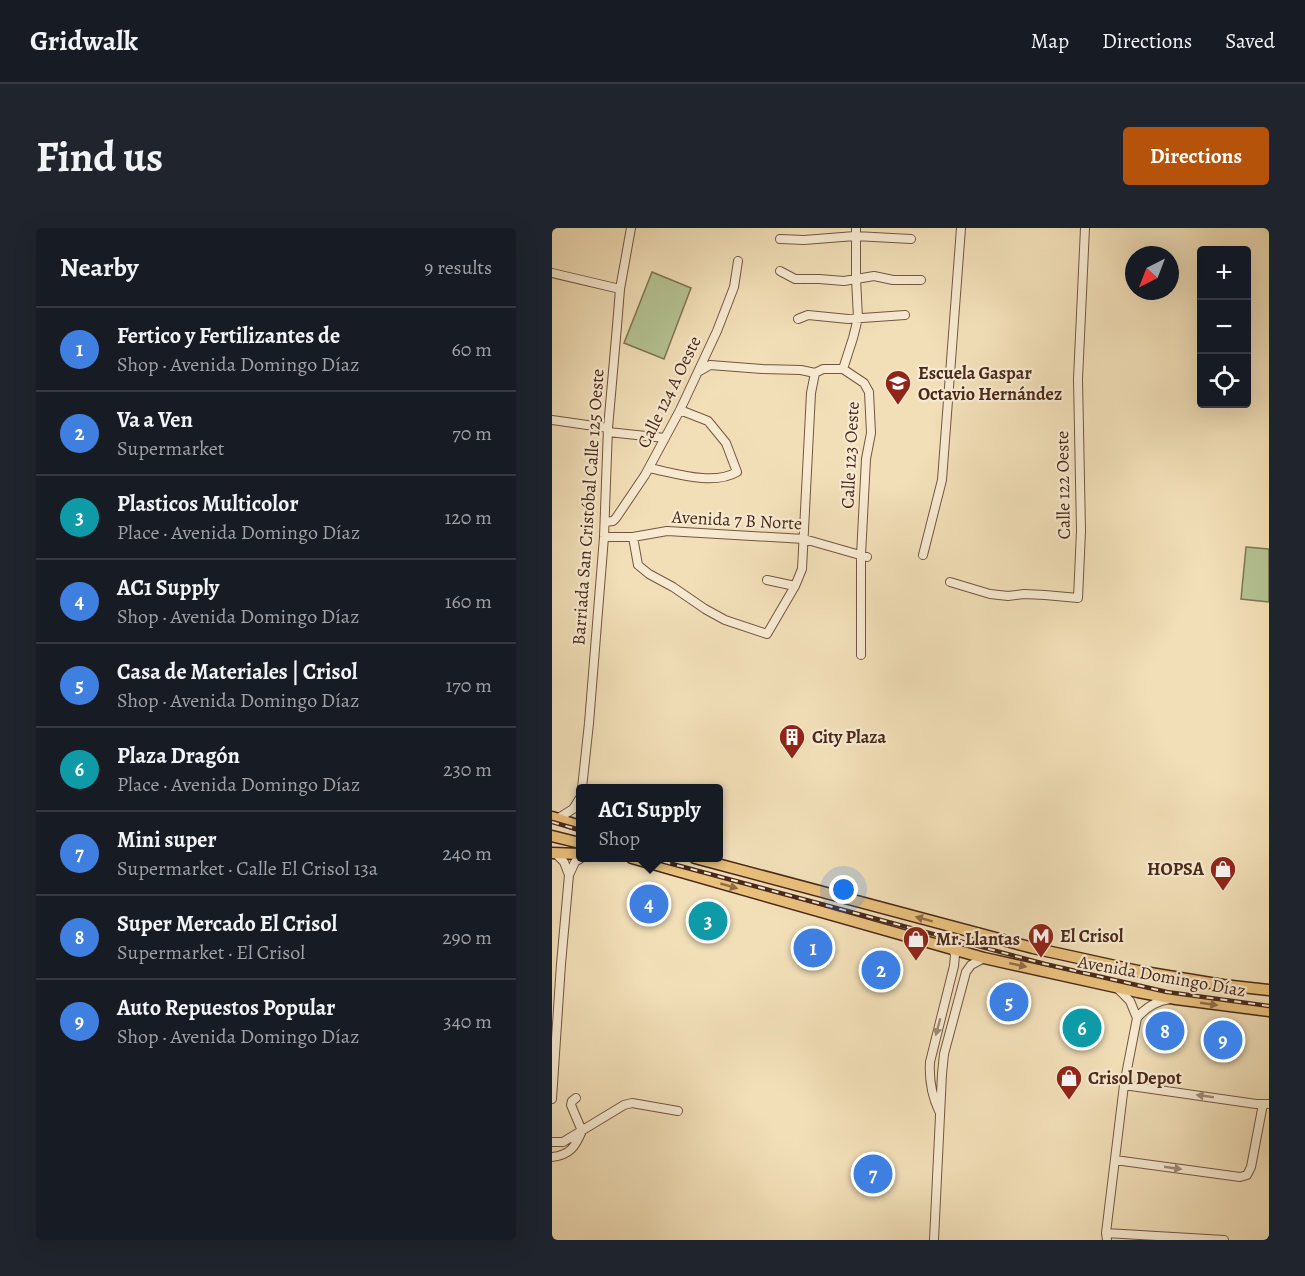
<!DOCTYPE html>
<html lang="en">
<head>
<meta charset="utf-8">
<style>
  body { margin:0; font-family:Alegreya,serif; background:#20242c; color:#f1f3f6 }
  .controls { position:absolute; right:18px; top:18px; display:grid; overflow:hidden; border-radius:6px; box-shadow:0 6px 24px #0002 }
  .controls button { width:54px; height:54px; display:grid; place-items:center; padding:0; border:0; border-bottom:2px solid #363941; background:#171b24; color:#f1f3f6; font:30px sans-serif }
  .compass { position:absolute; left:573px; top:18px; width:54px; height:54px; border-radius:50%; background:#171b24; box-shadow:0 6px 24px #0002; rotate:222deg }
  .you { position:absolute; left:292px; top:662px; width:21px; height:21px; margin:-15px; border:4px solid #fff; border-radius:50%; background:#1a73e8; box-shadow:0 0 0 9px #1a73e833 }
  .badge { display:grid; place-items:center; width:39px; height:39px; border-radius:50%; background:#b45309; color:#fff; font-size:20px; font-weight:700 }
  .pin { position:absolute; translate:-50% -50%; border:3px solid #fff; box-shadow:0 2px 6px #0006 }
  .popup { position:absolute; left:24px; top:556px; width:147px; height:78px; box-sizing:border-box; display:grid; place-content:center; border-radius:6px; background:#171b24; filter:drop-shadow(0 2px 4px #0005); font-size:20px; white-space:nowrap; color:#9ea1a6 }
  .popup b { font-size:22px; color:#f1f3f6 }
  .popup::after { content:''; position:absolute; left:50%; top:100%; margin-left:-12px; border:12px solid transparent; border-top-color:#171b24 }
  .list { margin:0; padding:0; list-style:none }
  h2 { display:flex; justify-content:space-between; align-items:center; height:78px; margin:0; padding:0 24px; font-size:26px }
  h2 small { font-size:20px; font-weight:400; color:#9ea1a6 }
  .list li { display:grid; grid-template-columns:39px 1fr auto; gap:18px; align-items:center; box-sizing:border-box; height:84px; padding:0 24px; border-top:2px solid #363941 }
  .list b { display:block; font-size:22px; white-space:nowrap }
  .list p { margin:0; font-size:20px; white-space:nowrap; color:#9ea1a6 }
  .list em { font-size:20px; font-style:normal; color:#9ea1a6 }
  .icon { flex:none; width:33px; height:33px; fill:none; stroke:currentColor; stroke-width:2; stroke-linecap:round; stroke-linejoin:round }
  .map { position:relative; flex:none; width:717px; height:1012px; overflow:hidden; border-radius:6px }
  header { display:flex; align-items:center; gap:36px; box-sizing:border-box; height:84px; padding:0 30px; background:#171b24; border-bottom:2px solid #363941 }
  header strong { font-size:28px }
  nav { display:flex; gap:33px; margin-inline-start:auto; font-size:21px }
  .intro { display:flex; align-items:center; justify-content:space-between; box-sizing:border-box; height:144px; padding:0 36px }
  h1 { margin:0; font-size:42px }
  .button { padding:15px 27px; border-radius:6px; background:#b45309; color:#fff; font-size:21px; font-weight:700 }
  main { display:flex; gap:36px; padding:0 36px }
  aside { flex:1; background:#171b24; border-radius:6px; box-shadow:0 6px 24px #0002 }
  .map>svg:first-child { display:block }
  .garden { fill:#b5c393; stroke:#7f7657; stroke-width:1.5 }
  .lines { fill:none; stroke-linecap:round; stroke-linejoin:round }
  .minor-casing { stroke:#735642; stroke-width:10 }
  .major-casing { stroke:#49281b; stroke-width:13 }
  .minor { stroke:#f7ead1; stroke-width:8 }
  .major { stroke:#e9c07c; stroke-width:10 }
  .rail-casing { stroke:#49281b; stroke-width:4.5 }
  .rail { stroke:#f7ead1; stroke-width:2; stroke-dasharray:7; stroke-linecap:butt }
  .oneway { fill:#916c47 }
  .oneway2 { fill:#a08976 }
  .labels { text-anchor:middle; stroke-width:4.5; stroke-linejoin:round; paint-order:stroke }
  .poi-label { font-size:18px; font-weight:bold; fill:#49281b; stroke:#f7ead1; text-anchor:start }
  .street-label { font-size:18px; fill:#49281b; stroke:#f7ead1 }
</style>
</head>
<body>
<header>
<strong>Gridwalk</strong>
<nav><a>Map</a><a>Directions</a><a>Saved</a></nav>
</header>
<div class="intro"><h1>Find us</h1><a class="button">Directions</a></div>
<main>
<aside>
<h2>Nearby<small>9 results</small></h2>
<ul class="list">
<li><span class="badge" style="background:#3f7fe0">1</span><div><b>Fertico y Fertilizantes de</b><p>Shop · Avenida Domingo Díaz</p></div><em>60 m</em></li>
<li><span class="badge" style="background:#3f7fe0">2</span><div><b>Va a Ven</b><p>Supermarket</p></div><em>70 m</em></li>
<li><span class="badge" style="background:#0f9aa8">3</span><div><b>Plasticos Multicolor</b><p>Place · Avenida Domingo Díaz</p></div><em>120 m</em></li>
<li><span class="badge" style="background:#3f7fe0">4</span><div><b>AC1 Supply</b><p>Shop · Avenida Domingo Díaz</p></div><em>160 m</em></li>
<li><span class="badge" style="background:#3f7fe0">5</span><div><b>Casa de Materiales | Crisol</b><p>Shop · Avenida Domingo Díaz</p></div><em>170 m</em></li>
<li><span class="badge" style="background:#0f9aa8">6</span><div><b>Plaza Dragón</b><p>Place · Avenida Domingo Díaz</p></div><em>230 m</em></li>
<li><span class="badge" style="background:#3f7fe0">7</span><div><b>Mini super</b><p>Supermarket · Calle El Crisol 13a</p></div><em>240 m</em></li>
<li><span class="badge" style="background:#3f7fe0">8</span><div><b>Super Mercado El Crisol</b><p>Supermarket · El Crisol</p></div><em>290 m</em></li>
<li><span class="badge" style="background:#3f7fe0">9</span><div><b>Auto Repuestos Popular</b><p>Shop · Avenida Domingo Díaz</p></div><em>340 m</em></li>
</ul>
</aside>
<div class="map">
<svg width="717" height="1012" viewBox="0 0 717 1012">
  <rect width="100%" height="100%" fill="#f2dfb8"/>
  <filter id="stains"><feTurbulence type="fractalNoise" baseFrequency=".00333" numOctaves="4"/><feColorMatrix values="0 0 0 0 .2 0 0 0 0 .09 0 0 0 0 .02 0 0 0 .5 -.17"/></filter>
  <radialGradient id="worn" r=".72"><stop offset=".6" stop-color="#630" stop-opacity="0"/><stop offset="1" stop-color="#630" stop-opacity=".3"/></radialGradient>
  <path class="garden" d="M100 44 139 60 112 131 72 115Z
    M694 319 717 321V374L689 371Z"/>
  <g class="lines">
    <g class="minor-casing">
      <path id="minor" d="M228 11 252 12 303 8 359 11
        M228 43 243 51H267L292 53 322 48 341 52H369
        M0 45 68 61
        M246 91 256 87 296 91 353 87
        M291 141 301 110 306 90 304 50V0
        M146 144 158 137 210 141 249 142 263 145
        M263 145 271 141H291L312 155 317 164 319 205 314 231 309 327V427
        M0 192 56 200
        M56 204 113 210
        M97 240C123 245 161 258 185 244L174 215 156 193 128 182
        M53 294 61 293 64 290 93 247 128 182 165 103 182 59 186 33
        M52 309H81L115 303 252 311 315 329
        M81 309 86 337 97 346 121 359 153 381 173 392 215 406 243 358 250 341 259 165 263 145
        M371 327 390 252 409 0
        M215 352 243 358
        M398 354 438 366 456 368 472 366 493 367 526 370 529 303 526 151 533 0
        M30 560 37 495 52 309 56 200 65 98 68 61 79 0
        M5 591 21 581 28 570
        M17 647 23 634 29 630
        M585 790C594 779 604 773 618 771
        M572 857 704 876H717
        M0 871 9 736 17 647 12 634 3 625
        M387 883C380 868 377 850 378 834L402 738 403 727 401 721
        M0 914H11L72 877 80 875 126 883
        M0 929C18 927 23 919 30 903L19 877 20 873 24 870
        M563 932 688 949 695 947 699 939 711 876
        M554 1005 672 1012
        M382 1012 390 846 392 826 414 744 419 737 432 730
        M555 1012 554 1005 572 857 585 790 578 773 566 761"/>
    </g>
    <g class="major-casing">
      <path id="major" d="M0 589 28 598
        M0 608 28 615
        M0 625 28 626
        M80 630 432 730 586 764 624 771 717 783
        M143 630 481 720 586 743 671 757 717 762"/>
    </g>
    <use href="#minor" class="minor"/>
    <use href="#major" class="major"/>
    <g class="rail-casing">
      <path id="rail" d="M0 594 28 602
        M98 630 493 736 615 764 717 778"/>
    </g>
    <use href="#rail" class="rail"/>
  </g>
  <defs><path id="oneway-solid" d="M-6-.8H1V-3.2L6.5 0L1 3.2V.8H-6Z" transform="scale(1.5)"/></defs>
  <g class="oneway">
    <use href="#oneway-solid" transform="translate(177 658) rotate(16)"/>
    <use href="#oneway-solid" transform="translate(372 691) rotate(-165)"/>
    <use href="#oneway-solid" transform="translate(466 737) rotate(12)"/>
    <use href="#oneway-solid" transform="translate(657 776) rotate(8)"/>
  </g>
  <g class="oneway2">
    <use href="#oneway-solid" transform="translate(386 799) rotate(105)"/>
    <use href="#oneway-solid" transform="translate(653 868) rotate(-172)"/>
    <use href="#oneway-solid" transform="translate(621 940) rotate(8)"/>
  </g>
  <defs>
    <g id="school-pin" transform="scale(1.35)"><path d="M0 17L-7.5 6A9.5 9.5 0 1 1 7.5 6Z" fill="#8f2418" stroke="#f7ead1"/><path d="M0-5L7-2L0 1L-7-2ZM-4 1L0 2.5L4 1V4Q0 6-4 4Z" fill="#fff"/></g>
    <g id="building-pin" transform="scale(1.35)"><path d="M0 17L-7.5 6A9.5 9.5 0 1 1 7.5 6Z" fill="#8f2418" stroke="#f7ead1"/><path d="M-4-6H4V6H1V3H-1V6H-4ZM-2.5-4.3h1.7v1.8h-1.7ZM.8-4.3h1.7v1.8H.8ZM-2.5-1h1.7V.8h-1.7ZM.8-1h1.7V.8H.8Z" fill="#fff"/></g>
    <g id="shop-pin" transform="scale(1.35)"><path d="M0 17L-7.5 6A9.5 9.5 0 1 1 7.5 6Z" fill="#8f2418" stroke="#f7ead1"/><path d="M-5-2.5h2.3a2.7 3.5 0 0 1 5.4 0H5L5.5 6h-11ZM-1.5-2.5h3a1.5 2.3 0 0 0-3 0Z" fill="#fff"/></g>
    <g id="metro-pin" transform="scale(1.35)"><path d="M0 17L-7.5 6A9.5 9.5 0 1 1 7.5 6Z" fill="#8f2418" stroke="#f7ead1"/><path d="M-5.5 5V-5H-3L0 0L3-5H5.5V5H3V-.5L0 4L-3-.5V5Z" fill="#fff"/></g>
  </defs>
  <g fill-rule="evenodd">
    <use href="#school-pin" x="346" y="155"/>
    <use href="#building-pin" x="240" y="509"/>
    <use href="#shop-pin" x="671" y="641"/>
    <use href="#metro-pin" x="489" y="708"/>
    <use href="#shop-pin" x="364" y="711"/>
    <use href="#shop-pin" x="517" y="850"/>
  </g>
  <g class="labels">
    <g class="poi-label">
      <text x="366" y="151">Escuela Gaspar<tspan x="366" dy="21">Octavio Hernández</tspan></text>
      <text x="260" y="515">City Plaza</text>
      <text x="652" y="647" text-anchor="end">HOPSA</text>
      <text x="508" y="714">El Crisol</text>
      <text x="384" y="717">Mr. Llantas</text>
      <text x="536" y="856">Crisol Depot</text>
    </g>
    <g class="street-label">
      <text transform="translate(117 164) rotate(-64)" y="6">Calle 124 A Oeste</text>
      <text transform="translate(298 227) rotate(-87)" y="6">Calle 123 Oeste</text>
      <text transform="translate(511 257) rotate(-91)" y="6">Calle 122 Oeste</text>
      <text transform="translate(36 279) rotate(-86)" y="6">Barriada San Cristóbal Calle 125 Oeste</text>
      <text transform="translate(185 292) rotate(3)" y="6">Avenida 7 B Norte</text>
      <text transform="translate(610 748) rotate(10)" y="6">Avenida Domingo Díaz</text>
    </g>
  </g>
  <rect width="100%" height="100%" filter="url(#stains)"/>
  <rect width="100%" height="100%" fill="url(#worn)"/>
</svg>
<div class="controls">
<button>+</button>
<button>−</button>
<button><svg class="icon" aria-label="locate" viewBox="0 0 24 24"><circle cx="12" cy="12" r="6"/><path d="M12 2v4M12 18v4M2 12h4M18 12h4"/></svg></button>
</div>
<svg class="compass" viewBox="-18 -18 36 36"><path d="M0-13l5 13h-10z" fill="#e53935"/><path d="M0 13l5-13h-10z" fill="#9ea1a6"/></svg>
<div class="you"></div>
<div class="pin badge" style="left:261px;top:720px;background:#3f7fe0">1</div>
<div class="pin badge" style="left:329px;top:742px;background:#3f7fe0">2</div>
<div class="pin badge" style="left:156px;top:693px;background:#0f9aa8">3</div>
<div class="pin badge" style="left:97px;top:676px;background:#3f7fe0">4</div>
<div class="popup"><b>AC1 Supply</b>Shop</div>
<div class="pin badge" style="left:457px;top:774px;background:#3f7fe0">5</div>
<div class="pin badge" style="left:530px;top:800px;background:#0f9aa8">6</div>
<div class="pin badge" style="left:321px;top:946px;background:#3f7fe0">7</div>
<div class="pin badge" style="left:613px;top:803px;background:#3f7fe0">8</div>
<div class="pin badge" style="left:671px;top:812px;background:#3f7fe0">9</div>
</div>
</main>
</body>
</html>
